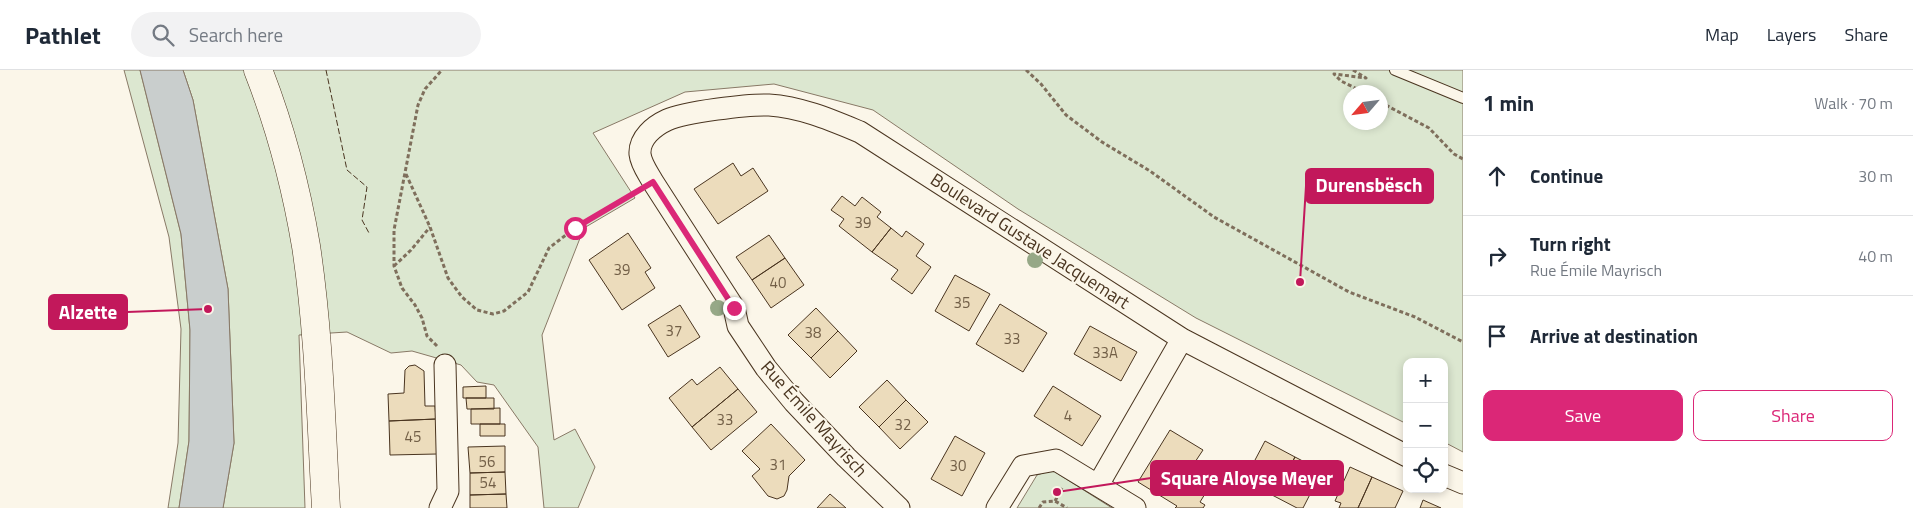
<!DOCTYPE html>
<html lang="en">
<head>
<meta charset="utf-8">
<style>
  body { margin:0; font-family:"Titillium Web",sans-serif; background:#f2f2f3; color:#1f2937 }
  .controls { position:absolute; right:15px; bottom:15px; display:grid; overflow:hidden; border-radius:10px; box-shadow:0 2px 8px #0003 }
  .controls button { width:45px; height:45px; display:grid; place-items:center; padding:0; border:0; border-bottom:1px solid #e0e1e3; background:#fff; color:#1f2937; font:25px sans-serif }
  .compass { position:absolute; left:1343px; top:15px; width:45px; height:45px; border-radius:50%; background:#fff; box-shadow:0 2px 8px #0003; rotate:242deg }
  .stop { position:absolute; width:15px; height:15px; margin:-11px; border:4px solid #db2777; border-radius:50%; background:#fff }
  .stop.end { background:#db2777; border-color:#fff; box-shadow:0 1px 5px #0008 }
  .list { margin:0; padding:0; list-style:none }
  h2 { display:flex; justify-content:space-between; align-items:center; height:65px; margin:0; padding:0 20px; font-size:21px }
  h2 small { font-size:16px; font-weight:400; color:#747a83 }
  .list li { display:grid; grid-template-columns:32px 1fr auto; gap:15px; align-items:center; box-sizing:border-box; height:80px; padding:0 20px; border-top:1px solid #e0e1e3 }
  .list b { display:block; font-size:19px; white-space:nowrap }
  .list p { margin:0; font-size:16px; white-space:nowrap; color:#747a83 }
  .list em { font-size:16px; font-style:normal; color:#747a83 }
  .actions { display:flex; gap:10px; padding:15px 20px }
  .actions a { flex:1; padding:11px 0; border:1px solid #db2777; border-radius:10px; text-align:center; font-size:18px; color:#db2777 }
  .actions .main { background:#db2777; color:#fff }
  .icon { flex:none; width:28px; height:28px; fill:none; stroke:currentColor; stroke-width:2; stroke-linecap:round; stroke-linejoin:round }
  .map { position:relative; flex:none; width:1463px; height:438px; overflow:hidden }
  header { display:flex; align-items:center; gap:30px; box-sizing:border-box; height:70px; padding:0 25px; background:#fff; border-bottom:1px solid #e0e1e3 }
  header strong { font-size:24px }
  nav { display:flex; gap:28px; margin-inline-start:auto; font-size:18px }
  .search { width:350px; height:45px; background:#f2f2f3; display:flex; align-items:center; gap:12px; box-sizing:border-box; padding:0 18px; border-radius:28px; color:#747a83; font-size:19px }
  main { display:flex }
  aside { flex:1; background:#fff }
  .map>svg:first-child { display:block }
  .green { fill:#dce7d0; stroke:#887966; fill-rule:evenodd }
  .water { fill:#c9cecd; stroke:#887966 }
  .building { fill:#ecdcbc; stroke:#4a3520 }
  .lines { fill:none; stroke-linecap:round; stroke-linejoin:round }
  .lane-casing { stroke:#4a3520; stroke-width:12 }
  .street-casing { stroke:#4a3520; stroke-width:23 }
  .primary-casing { stroke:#4a3520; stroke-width:29 }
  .path { stroke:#7f6f5c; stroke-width:3; stroke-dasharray:4 2.5; stroke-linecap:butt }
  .lane { stroke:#fbf6e9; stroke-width:10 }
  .street { stroke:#fbf6e9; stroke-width:21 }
  .primary { stroke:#fbf6e9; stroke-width:28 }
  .fence { stroke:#4a3520; stroke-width:1; stroke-dasharray:6 2.5; stroke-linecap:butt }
  .tree { fill:#96a887 }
  .route { stroke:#db2777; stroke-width:6 }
  .labels { text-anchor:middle; stroke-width:4; stroke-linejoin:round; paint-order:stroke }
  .number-label { font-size:15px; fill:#725f47 }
  .street-label { font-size:18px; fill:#4a3520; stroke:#fbf6e9 }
  .leader { fill:none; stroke:#c2185b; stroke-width:2 }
  .callout-dot { fill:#c2185b; stroke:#fbf6e9; stroke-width:2 }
  .callout { fill:#c2185b; stroke:#c2185b; stroke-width:2 }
  .callout-label { font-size:19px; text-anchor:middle; font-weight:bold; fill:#fff }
</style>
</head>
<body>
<header>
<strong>Pathlet</strong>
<div class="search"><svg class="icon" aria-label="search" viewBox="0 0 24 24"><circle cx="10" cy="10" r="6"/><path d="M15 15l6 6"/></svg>Search here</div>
<nav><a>Map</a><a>Layers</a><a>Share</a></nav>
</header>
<main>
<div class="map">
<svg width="1463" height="438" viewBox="0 0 1463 438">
  <rect width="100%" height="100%" fill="#fbf6e9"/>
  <path class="green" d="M124 0H140L181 164 190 260 189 371 179 438H168L178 373 181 259 169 167Z
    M183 0H1463V382L1444 372V292H1407V354L1196 248 1018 139 873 40 774 14 685 22 593 63 635 128 584 158 542 265 554 370 575 359 595 397 578 438H544L538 377 494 315 477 312 461 295 412 281 391 283 347 262 299 265 305 438H223L234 373 228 219 193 30ZM1350 22H1380V52H1350Z
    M1052 400 1112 438H1017L1037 405Z"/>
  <path class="water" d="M140 0H183L193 30 228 219 234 373 223 438H179L189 371 190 260 181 164Z"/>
  <path class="building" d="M733 93 741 106 753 98 768 121 718 154 694 119Z
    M842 126 855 136 862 127 881 142 877 147 891 158 872 182 839 156 844 149 831 140Z
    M891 158 902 167 906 161 924 174 916 186 931 197 912 224 891 209 898 200 872 182Z
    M628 163 651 198 645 202 655 218 622 240 589 190Z
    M769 165 785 188 752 210 736 187Z
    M785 188 804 215 771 238 752 210Z
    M955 205 990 224 969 261 935 241Z
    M1000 234 1047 263 1023 302 976 274Z
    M680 235 700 267 668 287 648 255Z
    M816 238 838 261 811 288 788 265Z
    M1090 256 1137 282 1121 311 1074 284Z
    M838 261 857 281 830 308 811 288Z
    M415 295 424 301 425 336H435L436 349 389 351 388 324 404 323 405 300 409 296Z
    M720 297 738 319 692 357 669 328 692 309 697 315Z
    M887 310 906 330 879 357 859 337Z
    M486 316V328H463V317Z
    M1053 316 1101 346 1082 376 1034 346Z
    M738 319 757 342 711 380 692 357Z
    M466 328H494V339H467Z
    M906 330 928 352 900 379 879 357Z
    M500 338V354H471V339Z
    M436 349 437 384 390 385 389 351Z
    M480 354H505V366H480Z
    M771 354 805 390 789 406 787 420 784 426 777 429 768 426 752 406 760 399 742 381Z
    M1170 360 1203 380 1191 398 1213 411 1200 432 1205 435 1203 438H1175L1177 436 1138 412Z
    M955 366 985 383 962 426 931 409Z
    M1265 371 1295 387 1274 426 1244 411Z
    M505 376V402L470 403 468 377Z
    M1295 387 1322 401 1303 438H1297L1274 426Z
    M1350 397 1372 407 1358 438H1339L1341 433 1335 431Z
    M505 402 506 424 470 425V403Z
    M1372 407 1403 421 1395 438H1358Z
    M506 424 507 438H470V425Z
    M830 424 846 438H817Z
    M1423 430 1441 438H1420Z"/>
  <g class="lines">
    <g class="lane-casing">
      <path id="lane" d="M1395 0 1463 28"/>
    </g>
    <g class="street-casing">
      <path id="street" d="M1444 405 1463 413
        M1098 415 1182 269
        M440 438 448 421 445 295
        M899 438 846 387 794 332 766 298 738 256 734 238 653 112C648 103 641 94 640 84 639 68 654 56 667 50 684 42 749 34 769 35 801 37 831 50 860 62L1182 269 1407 386
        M997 438 1023 396 1056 390 1135 438"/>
    </g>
    <g class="primary-casing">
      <path id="primary" d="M258 0C280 56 296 117 306 176 319 262 321 351 326 438"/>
    </g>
    <path class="path" d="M1026 0 1041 14 1066 45 1102 72 1150 101 1214 147 1349 222 1415 247 1463 272
      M1353 0 1366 8 1334 4 1341 11 1363 22
      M1380 32 1429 58 1454 84 1463 89
      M406 104 430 157 448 208 462 227 477 240 493 244 504 241 528 222 549 178 575 158 635 122
      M394 196 411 180 430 157
      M437 276 427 266 422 248 415 235 402 218 394 196V160L418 35 425 19 442 0
      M1055 431 1062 418
      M1039 438 1043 432 1055 431 1067 438"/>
    <use href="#lane" class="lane"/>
    <use href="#street" class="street"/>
    <use href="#primary" class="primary"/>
    <path class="fence" d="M326 0 347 100 367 117 362 150 369 163"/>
  </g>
  <g class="tree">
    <circle cx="1035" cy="190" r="8"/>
    <circle cx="718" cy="238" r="8"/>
  </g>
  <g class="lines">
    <path class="route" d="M575 158 653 112 734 238"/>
  </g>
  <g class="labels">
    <g class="number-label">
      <text x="863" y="158">39</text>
      <text x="622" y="205">39</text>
      <text x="778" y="218">40</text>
      <text x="962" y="238">35</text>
      <text x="674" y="266">37</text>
      <text x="813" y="268">38</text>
      <text x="1012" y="274">33</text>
      <text x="1105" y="288">33A</text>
      <text x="1068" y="351">4</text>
      <text x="725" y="355">33</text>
      <text x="903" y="360">32</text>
      <text x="413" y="372">45</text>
      <text x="487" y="397">56</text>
      <text x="778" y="400">31</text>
      <text x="958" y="401">30</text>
      <text x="488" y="418">54</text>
    </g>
    <g class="street-label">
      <text transform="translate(1030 171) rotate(33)" y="6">Boulevard Gustave Jacquemart</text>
      <text transform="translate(814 349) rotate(48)" y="6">Rue Émile Mayrisch</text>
    </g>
  </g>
  <path class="leader" d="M1300 212L1306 116M208 239L127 242M1057 422L1151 408"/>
  <g class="callout-dot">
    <circle cx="1300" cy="212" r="5"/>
    <circle cx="208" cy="239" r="5"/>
    <circle cx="1057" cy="422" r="5"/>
  </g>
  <g class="callout">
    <rect x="1306" y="99" width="127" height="34" rx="5"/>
    <rect x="49" y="225" width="78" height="34" rx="5"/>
    <rect x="1151" y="391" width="192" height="34" rx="5"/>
  </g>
  <g class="callout-label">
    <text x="1369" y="122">Durensbësch</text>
    <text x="88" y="249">Alzette</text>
    <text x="1247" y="415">Square Aloyse Meyer</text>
  </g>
</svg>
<div class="controls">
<button>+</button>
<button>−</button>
<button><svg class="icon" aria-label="locate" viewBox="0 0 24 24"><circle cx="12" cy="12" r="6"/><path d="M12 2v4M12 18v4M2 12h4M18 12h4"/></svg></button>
</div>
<svg class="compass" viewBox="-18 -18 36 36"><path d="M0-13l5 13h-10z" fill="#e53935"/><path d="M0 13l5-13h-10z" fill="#747a83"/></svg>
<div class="stop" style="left:575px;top:158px"></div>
<div class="stop end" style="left:734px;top:238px"></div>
</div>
<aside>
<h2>1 min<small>Walk · 70 m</small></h2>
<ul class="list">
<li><svg class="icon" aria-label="ahead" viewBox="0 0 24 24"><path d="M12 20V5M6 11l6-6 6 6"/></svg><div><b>Continue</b></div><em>30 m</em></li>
<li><svg class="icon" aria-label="right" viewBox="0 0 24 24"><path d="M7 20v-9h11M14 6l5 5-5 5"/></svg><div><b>Turn right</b><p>Rue Émile Mayrisch</p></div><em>40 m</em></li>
<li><svg class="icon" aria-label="arrive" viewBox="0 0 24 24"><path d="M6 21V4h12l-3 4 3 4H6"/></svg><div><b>Arrive at destination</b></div></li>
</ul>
<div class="actions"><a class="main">Save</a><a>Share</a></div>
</aside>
</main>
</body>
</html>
